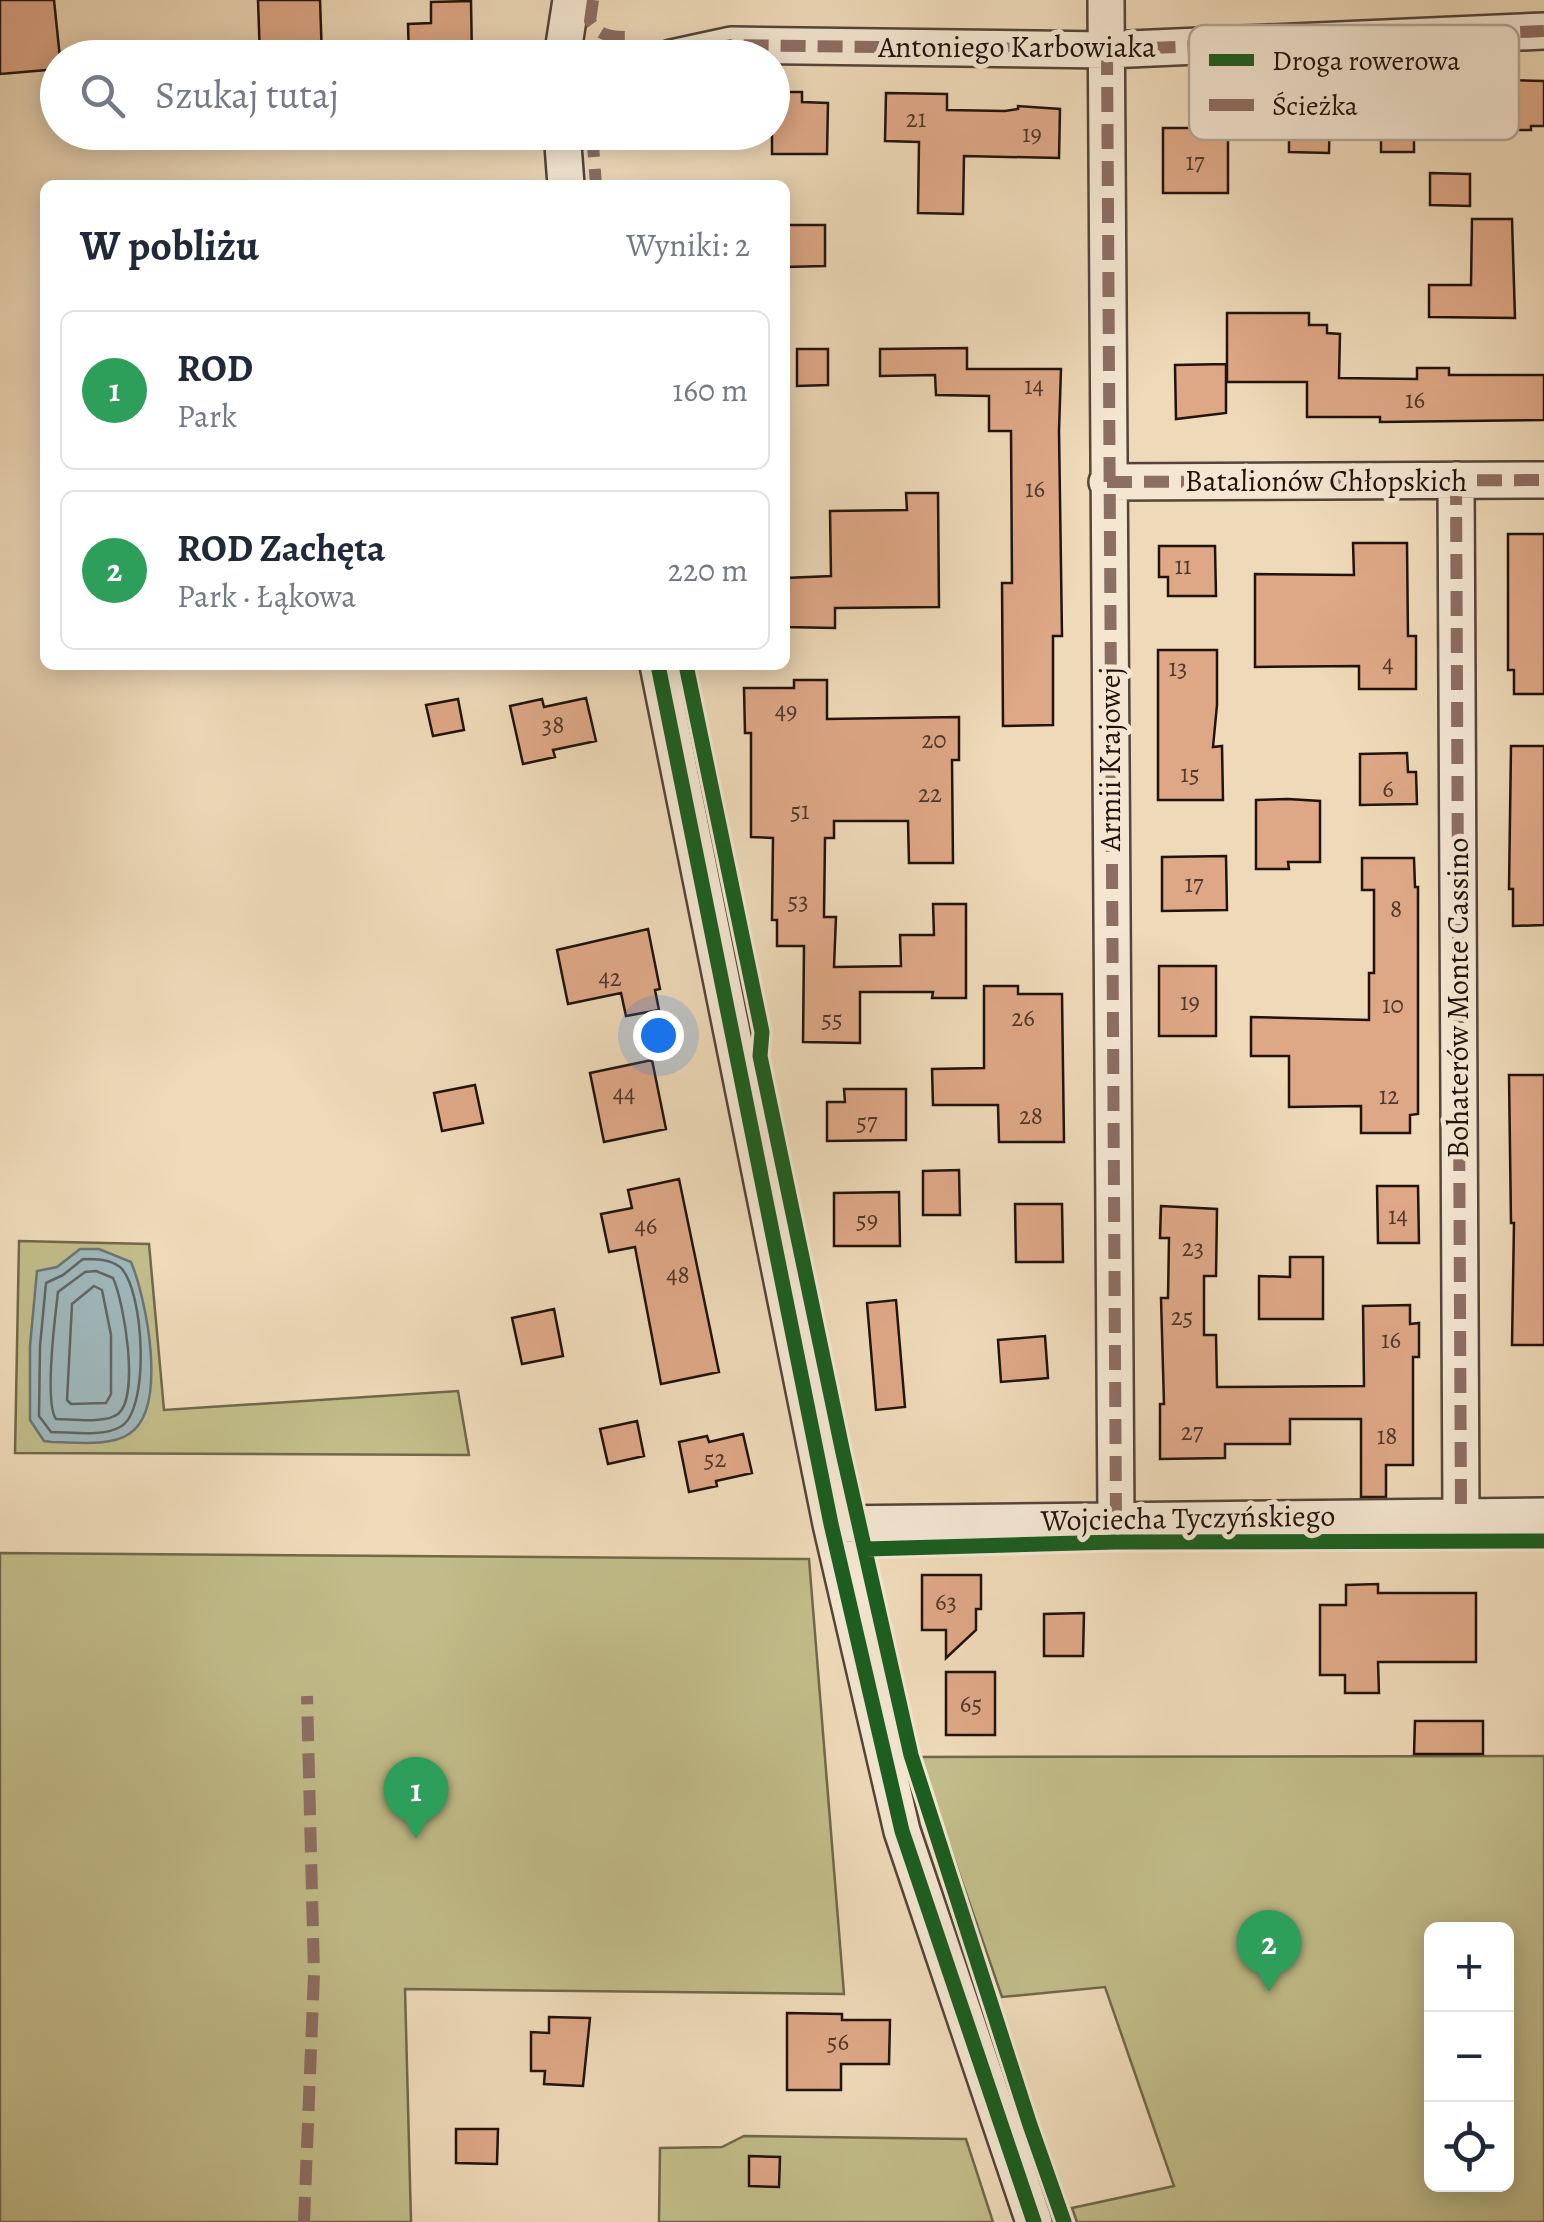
<!DOCTYPE html>
<html lang="pl">
<head>
<meta charset="utf-8">
<style>
  body { margin:0; font-family:Alegreya,serif; background:#f6f6f7; color:#1f2937 }
  .controls { position:absolute; right:30px; bottom:30px; display:grid; overflow:hidden; border-radius:15px; box-shadow:0 5px 25px #0003 }
  .controls button { width:90px; height:90px; display:grid; place-items:center; padding:0; border:0; border-bottom:2px solid #e0e1e3; background:#fff; color:#1f2937; font:50px sans-serif }
  .you { position:absolute; left:658px; top:1035px; width:35px; height:35px; margin:-25px; border:8px solid #fff; border-radius:50%; background:#1a73e8; box-shadow:0 0 0 15px #1a73e833 }
  .badge { display:grid; place-items:center; width:65px; height:65px; border-radius:50%; background:#8f2418; color:#fff; font-size:32px; font-weight:700 }
  .pin { position:absolute; translate:-50% -82px; filter:drop-shadow(0 2px 5px #0008) }
  .pin::after { content:''; position:absolute; top:52px; width:35px; height:30px; background:inherit; clip-path:polygon(0 0,100% 0,50% 100%) }
  .list { margin:0; padding:0; list-style:none }
  h2 { display:flex; justify-content:space-between; align-items:center; height:130px; margin:0; padding:0 40px; font-size:42px }
  h2 small { font-size:32px; font-weight:400; color:#747a83 }
  .list li { display:grid; grid-template-columns:65px 1fr auto; gap:30px; align-items:center; box-sizing:border-box; height:160px; margin:0 20px 20px; padding:0 20px; border:2px solid #e0e1e3; border-radius:15px }
  .list b { display:block; font-size:38px; white-space:nowrap }
  .list p { margin:0; font-size:32px; white-space:nowrap; color:#747a83 }
  .list em { font-size:32px; font-style:normal; color:#747a83 }
  .icon { flex:none; width:55px; height:55px; fill:none; stroke:currentColor; stroke-width:2; stroke-linecap:round; stroke-linejoin:round }
  .map { position:relative; flex:none; width:1544px; height:2222px; overflow:hidden }
  .search { position:absolute; background:#fff; box-shadow:0 5px 25px #0003; left:40px; top:40px; width:750px; height:110px; display:flex; align-items:center; gap:25px; box-sizing:border-box; padding:0 35px; border-radius:55px; color:#747a83; font-size:38px }
  .panel { position:absolute; background:#fff; box-shadow:0 5px 25px #0003; left:40px; top:180px; width:750px; height:490px; border-radius:15px }
  .map>svg:first-child { display:block }
  .green { fill:#c1bc89; stroke:#70684b; stroke-width:2.5; fill-rule:evenodd }
  .water { fill:#9fb7ba; stroke:#6c7575; stroke-width:2.5 }
  .lines { fill:none; stroke-linecap:round; stroke-linejoin:round }
  .shore { stroke:#606564; stroke-width:2.5 }
  .building { fill:#dea786; stroke:#20130d; stroke-width:2.5 }
  .street-casing { stroke:#544438; stroke-width:40 }
  .street { stroke:#f4e6d1; stroke-width:35 }
  .quiet { stroke:#8d6e63; stroke-width:12; stroke-dasharray:25 12; stroke-linecap:butt }
  .cycleway-casing { stroke:#f4e6d1; stroke-width:21 }
  .cycleway { stroke:#1b5e20; stroke-width:15 }
  .labels { text-anchor:middle; stroke-width:10; stroke-linejoin:round; paint-order:stroke }
  .number-label { font-size:25px; fill:#50382b }
  .street-label { font-size:30px; fill:#20130d; stroke:#f4e6d1 }
  .key { fill:#f4e6d1; stroke:#b4a796; stroke-width:2.5 }
  .key-label { font-size:28px; fill:#20130d }
</style>
</head>
<body>
<div class="map">
<svg width="1544" height="2222" viewBox="0 0 1544 2222">
  <rect width="100%" height="100%" fill="#eed9b8"/>
  <filter id="stains"><feTurbulence type="fractalNoise" baseFrequency=".002" numOctaves="4"/><feColorMatrix values="0 0 0 0 .2 0 0 0 0 .09 0 0 0 0 .02 0 0 0 .5 -.17"/></filter>
  <radialGradient id="worn" r=".72"><stop offset=".6" stop-color="#630" stop-opacity="0"/><stop offset="1" stop-color="#630" stop-opacity=".3"/></radialGradient>
  <path class="green" d="M19 1241 149 1244 164 1410 458 1391 469 1455 15 1453Z
    M0 1553 809 1559 844 1994 405 1989 411 2222H0Z
    M1544 1756V2222H1077L1072 2208 1174 2186 1105 1987 1002 1997 919 1757ZM1432 1930H1506V2184H1432Z
    M744 2136 966 2139 993 2222H659L660 2148 722 2147Z"/>
  <path class="water" d="M80 1249H99L131 1262C146 1298 169 1408 129 1434 110 1447 74 1442 52 1442L44 1441 30 1420V1346L37 1271 57 1267Z"/>
  <g class="lines">
    <path class="shore" d="M83 1259C95 1259 110 1259 120 1267 144 1288 151 1411 120 1427 103 1437 70 1432 51 1432L39 1416 40 1346 46 1283 63 1275Z
      M96 1271 113 1278C124 1302 140 1396 118 1414 105 1424 72 1419 56 1419 44 1402 55 1317 58 1292L85 1272Z
      M94 1286 102 1290 111 1335V1394L106 1403 71 1404 67 1400 72 1304Z"/>
  </g>
  <path class="building" d="M0 0H54L60 58 58 69 0 74Z
    M258 0H320L322 58H260Z
    M471 1 472 58H409L408 24 431 23V2Z
    M1411 73H1451V79L1544 81V126H1531V130H1498V118L1414 116V152H1381V77H1411Z
    M772 92H802V102L828 103 827 154H772Z
    M886 93 947 94V110L1005 111 1018 109V106L1060 109 1059 158 964 156 963 214 918 213 919 142 885 141Z
    M1197 96H1233V129H1228V193H1163V128H1197Z
    M1289 106H1330L1329 153 1289 152Z
    M1430 173 1470 174V206L1430 205Z
    M1472 219H1512L1515 318 1429 317V285H1471Z
    M785 225H825V266L785 267Z
    M1227 313H1309V325H1327V333L1340 334 1339 378 1417 379V368H1449V375H1544V420L1380 422V417H1307V382H1227Z
    M967 348V369H1061L1059 431 1062 636H1053V725L1003 726 1002 583H1012L1011 431H989V396L936 395 935 375 880 376V349Z
    M797 349H828V385L797 386Z
    M1226 364V413L1176 419 1175 365Z
    M906 493H938L939 607 835 608V628L785 627V578L831 576 830 511 907 510Z
    M1508 534H1544V694H1514V670H1508Z
    M1353 543H1407L1408 636H1416V689H1359V666L1255 667V574L1354 575Z
    M1159 546H1215L1216 596H1168V577H1159Z
    M1158 650H1217V705L1213 747 1222 746 1223 800H1158Z
    M794 680H827V719L959 717V760H952L953 863H909L908 821H834V838H825L824 917H836L834 967 901 966 900 935H934L933 904H966V998H932L933 992H860V1043L803 1042 804 946H777V920H772L773 838 751 837V733H745L744 688H794Z
    M586 698 596 741 553 750 555 757 523 764 510 706 542 699 544 707Z
    M458 699 464 730 433 736 426 705Z
    M1511 746H1544V925L1513 926V889H1509Z
    M1407 753 1408 772H1416L1417 804 1360 805V754Z
    M1288 799 1320 801V862H1288L1289 869H1256V800Z
    M1226 856 1227 910 1162 911V857Z
    M1362 858H1414L1415 887H1418V1114L1410 1115V1133H1361V1106L1289 1107V1056H1251V1017L1369 1020V973H1374V890H1362Z
    M648 929 660 989 655 990 659 1010 626 1016 621 993 568 1004 557 950Z
    M1159 966H1216V1036H1159Z
    M984 986H1018V994H1062L1064 1142H999L998 1105H933L932 1069 984 1068Z
    M652 1060 666 1129 604 1142 590 1073Z
    M1509 1075H1544V1345H1512L1514 1223H1511Z
    M475 1085 483 1123 442 1131 434 1093Z
    M844 1089H906V1140L827 1141V1102H845Z
    M959 1170 960 1215H923V1171Z
    M679 1179 719 1372 661 1384 635 1247 609 1252 601 1214 632 1208 628 1190Z
    M1377 1186H1418L1419 1243H1378Z
    M899 1192 900 1246H834V1193Z
    M1015 1204H1062L1063 1262H1016Z
    M1161 1206 1217 1209 1216 1276H1204V1335H1216L1217 1387 1364 1386 1363 1306 1410 1305V1324L1419 1323V1357H1413V1465H1386V1497H1361V1419H1290V1444H1225V1458L1160 1459V1404H1164L1161 1298H1168L1169 1238H1160Z
    M1290 1257H1323V1319H1259V1276L1290 1277Z
    M896 1300 905 1407 876 1410 867 1303Z
    M554 1309 563 1356 522 1364 512 1318Z
    M1045 1336 1048 1378 1001 1382 998 1340Z
    M637 1421 644 1456 608 1464 600 1429Z
    M743 1434 752 1473 716 1481 717 1486 689 1492 679 1442 707 1436 709 1442Z
    M922 1575H981V1609H976V1630L946 1658V1630H922Z
    M1378 1584V1593H1476V1662H1378L1379 1693H1345V1675H1320V1605H1346V1585Z
    M1084 1613 1083 1656H1044V1614Z
    M946 1672H995V1735H946Z
    M1415 1721H1483V1754H1414Z
    M787 2013 842 2014V2020H890L889 2064H841V2090H787Z
    M549 2017 590 2018 583 2086 544 2084 545 2071H531V2032L549 2033Z
    M456 2129H498L497 2164 456 2163Z
    M749 2156 780 2157 779 2187 749 2186Z"/>
  <g class="lines">
    <g class="street-casing">
      <path id="street" d="M1106 0 1116 1519
        M562 58 571 0
        M671 58 731 45 1107 50 1544 31
        M562 132 566 185
        M1456 480 1461 1516
        M1107 482 1544 480
        M658 665 831 1524 902 1831 1034 2222
        M831 1524 1544 1516"/>
    </g>
    <use href="#street" class="street"/>
    <path class="quiet" d="M593 0 590 21C600 37 611 37 629 37L630 58
      M1107 50 1116 1519
      M671 58 731 45 1107 50 1544 31
      M592 132 596 185
      M1456 480 1461 1516
      M1107 482 1544 480
      M304 2222 314 1974 307 1696"/>
    <g class="cycleway-casing">
      <path id="cycleway" d="M658 665 831 1524 902 1831 1034 2222
        M686 665 762 1032 760 1056 843 1453 911 1755 1030 2125 1064 2222
        M866 1549 1115 1542 1544 1541"/>
    </g>
    <use href="#cycleway" class="cycleway"/>
  </g>
  <g class="labels">
    <g class="number-label">
      <text x="916" y="127">21</text>
      <text x="1032" y="142">19</text>
      <text x="1195" y="170">17</text>
      <text x="1034" y="394">14</text>
      <text x="1415" y="408">16</text>
      <text x="1035" y="497">16</text>
      <text x="1183" y="574">11</text>
      <text x="1388" y="672">4</text>
      <text x="1178" y="676">13</text>
      <text x="786" y="719">49</text>
      <text x="553" y="733">38</text>
      <text x="934" y="748">20</text>
      <text x="1190" y="782">15</text>
      <text x="1388" y="797">6</text>
      <text x="930" y="802">22</text>
      <text x="800" y="819">51</text>
      <text x="1194" y="892">17</text>
      <text x="798" y="909">53</text>
      <text x="1396" y="917">8</text>
      <text x="610" y="986">42</text>
      <text x="1190" y="1010">19</text>
      <text x="1393" y="1013">10</text>
      <text x="1023" y="1026">26</text>
      <text x="832" y="1027">55</text>
      <text x="624" y="1102">44</text>
      <text x="1389" y="1104">12</text>
      <text x="1031" y="1124">28</text>
      <text x="867" y="1130">57</text>
      <text x="1398" y="1224">14</text>
      <text x="867" y="1228">59</text>
      <text x="646" y="1234">46</text>
      <text x="1193" y="1256">23</text>
      <text x="678" y="1283">48</text>
      <text x="1182" y="1325">25</text>
      <text x="1391" y="1348">16</text>
      <text x="1192" y="1440">27</text>
      <text x="1387" y="1444">18</text>
      <text x="715" y="1467">52</text>
      <text x="946" y="1610">63</text>
      <text x="971" y="1712">65</text>
      <text x="838" y="2050">56</text>
    </g>
    <g class="street-label">
      <text x="1017" y="57">Antoniego Karbowiaka</text>
      <text x="1326" y="491">Batalionów Chłopskich</text>
      <text transform="translate(1110 759) rotate(-90)" y="10">Armii Krajowej</text>
      <text transform="translate(1458 998) rotate(-90)" y="10">Bohaterów Monte Cassino</text>
      <text transform="translate(1188 1518) rotate(-1)" y="10">Wojciecha Tyczyńskiego</text>
    </g>
  </g>
  <rect x="1189" y="25" width="330" height="115" rx="15" class="key"/>
  <rect x="1209" y="54" width="45" height="12" fill="#1b5e20"/>
  <rect x="1209" y="99" width="45" height="12" fill="#8d6e63"/>
  <g class="key-label">
    <text x="1272" y="70">Droga rowerowa</text>
    <text x="1272" y="115">Ścieżka</text>
  </g>
  <rect width="100%" height="100%" filter="url(#stains)"/>
  <rect width="100%" height="100%" fill="url(#worn)"/>
</svg>
<div class="controls">
<button>+</button>
<button>−</button>
<button><svg class="icon" aria-label="locate" viewBox="0 0 24 24"><circle cx="12" cy="12" r="6"/><path d="M12 2v4M12 18v4M2 12h4M18 12h4"/></svg></button>
</div>
<div class="you"></div>
<div class="pin badge" style="left:416px;top:1839px;background:#2e9e5b">1</div>
<div class="pin badge" style="left:1269px;top:1992px;background:#2e9e5b">2</div>
<div class="search"><svg class="icon" aria-label="search" viewBox="0 0 24 24"><circle cx="10" cy="10" r="6"/><path d="M15 15l6 6"/></svg>Szukaj tutaj</div>
<section class="panel">
<h2>W pobliżu<small>Wyniki: 2</small></h2>
<ul class="list">
<li><span class="badge" style="background:#2e9e5b">1</span><div><b>ROD</b><p>Park</p></div><em>160 m</em></li>
<li><span class="badge" style="background:#2e9e5b">2</span><div><b>ROD Zachęta</b><p>Park · Łąkowa</p></div><em>220 m</em></li>
</ul>
</section>
</div>
</body>
</html>
